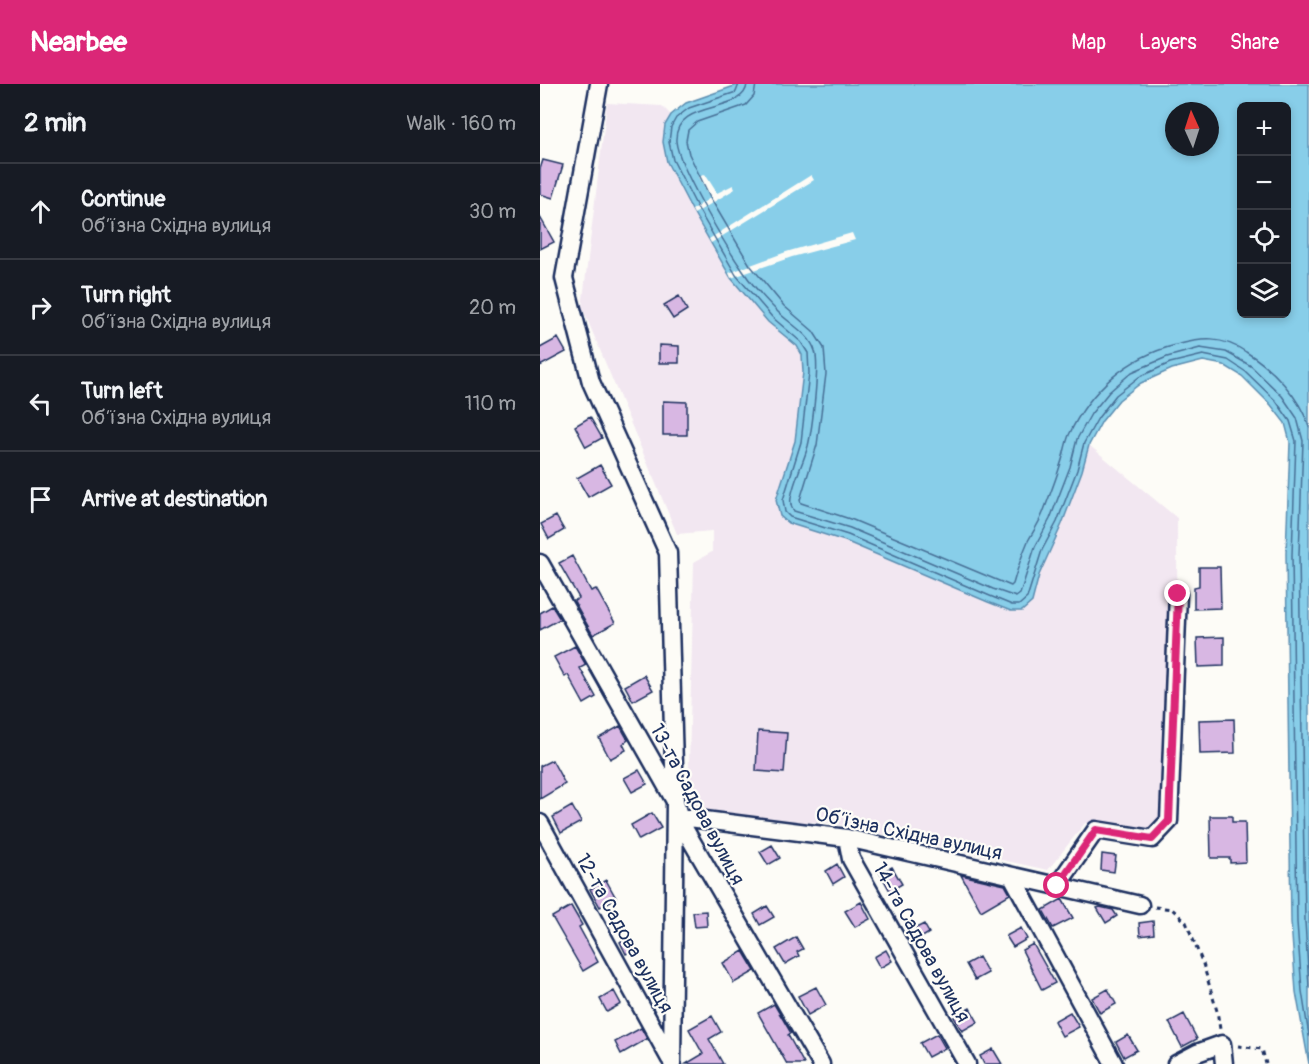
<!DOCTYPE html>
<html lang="en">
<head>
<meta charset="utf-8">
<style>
  body { margin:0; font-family:Pangolin,sans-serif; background:#20242c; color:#f1f3f6 }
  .controls { position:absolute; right:18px; top:18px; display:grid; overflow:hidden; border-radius:9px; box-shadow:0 3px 9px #0003 }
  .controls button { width:54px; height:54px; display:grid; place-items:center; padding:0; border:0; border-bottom:2px solid #363941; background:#171b24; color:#f1f3f6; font:30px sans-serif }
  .compass { position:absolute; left:625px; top:18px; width:54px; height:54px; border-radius:50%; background:#171b24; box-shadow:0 3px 9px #0003; rotate:357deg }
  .stop { position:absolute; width:18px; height:18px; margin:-14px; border:4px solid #db2777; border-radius:50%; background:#fff }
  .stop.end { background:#db2777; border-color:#fff; box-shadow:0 2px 6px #0008 }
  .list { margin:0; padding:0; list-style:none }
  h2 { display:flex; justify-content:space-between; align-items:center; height:78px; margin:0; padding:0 24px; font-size:26px }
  h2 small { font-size:20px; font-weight:400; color:#9ea1a6 }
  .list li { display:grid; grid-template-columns:39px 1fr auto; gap:18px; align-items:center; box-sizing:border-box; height:96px; padding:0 24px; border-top:2px solid #363941 }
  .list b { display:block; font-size:22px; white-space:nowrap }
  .list p { margin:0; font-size:20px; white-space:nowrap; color:#9ea1a6 }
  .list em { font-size:20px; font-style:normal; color:#9ea1a6 }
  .icon { flex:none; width:33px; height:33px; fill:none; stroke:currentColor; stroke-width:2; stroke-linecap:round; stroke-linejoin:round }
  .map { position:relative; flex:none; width:769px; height:980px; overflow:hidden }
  header { display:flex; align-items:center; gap:36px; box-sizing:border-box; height:84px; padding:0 30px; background:#db2777; color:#fff }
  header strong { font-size:28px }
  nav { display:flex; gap:33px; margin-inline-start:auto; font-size:21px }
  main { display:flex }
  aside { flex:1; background:#171b24 }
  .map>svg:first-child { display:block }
  .built { fill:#f2e7f1 }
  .water { fill:#88cee9; stroke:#5c8eb1; stroke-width:1.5; fill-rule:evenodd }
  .pier { fill:#fdfcf7 }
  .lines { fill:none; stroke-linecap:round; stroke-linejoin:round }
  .shore { stroke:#476f96; stroke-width:1.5 }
  .building { fill:#d8b7e3; stroke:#1b2f5e; stroke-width:1.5 }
  .street-casing { stroke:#1b2f5e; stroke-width:21 }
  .path { stroke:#1b2f5e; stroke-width:3; stroke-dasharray:4.5 4.5; stroke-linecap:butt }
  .street { stroke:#fdfcf7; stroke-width:16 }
  .route { stroke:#db2777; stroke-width:8 }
  .labels { text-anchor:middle; stroke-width:4.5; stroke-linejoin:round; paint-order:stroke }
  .street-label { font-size:20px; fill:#1b2f5e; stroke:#fdfcf7 }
</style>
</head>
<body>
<header>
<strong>Nearbee</strong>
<nav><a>Map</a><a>Layers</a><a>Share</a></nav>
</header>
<main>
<aside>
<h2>2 min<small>Walk · 160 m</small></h2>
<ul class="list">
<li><svg class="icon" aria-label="ahead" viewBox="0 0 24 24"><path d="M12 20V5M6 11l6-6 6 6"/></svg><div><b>Continue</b><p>Обʼїзна Східна вулиця</p></div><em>30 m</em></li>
<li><svg class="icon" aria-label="right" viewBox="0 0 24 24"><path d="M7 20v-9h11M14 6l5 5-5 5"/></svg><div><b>Turn right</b><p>Обʼїзна Східна вулиця</p></div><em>20 m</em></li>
<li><svg class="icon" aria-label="left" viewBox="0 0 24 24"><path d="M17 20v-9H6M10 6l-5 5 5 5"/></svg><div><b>Turn left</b><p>Обʼїзна Східна вулиця</p></div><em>110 m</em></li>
<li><svg class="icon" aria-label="arrive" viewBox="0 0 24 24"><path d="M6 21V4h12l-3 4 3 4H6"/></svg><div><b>Arrive at destination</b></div></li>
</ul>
</aside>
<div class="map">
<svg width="769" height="980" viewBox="0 0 769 980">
  <rect width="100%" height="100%" fill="#fdfcf7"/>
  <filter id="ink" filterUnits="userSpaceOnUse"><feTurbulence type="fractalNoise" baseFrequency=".0167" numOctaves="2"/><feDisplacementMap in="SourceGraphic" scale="12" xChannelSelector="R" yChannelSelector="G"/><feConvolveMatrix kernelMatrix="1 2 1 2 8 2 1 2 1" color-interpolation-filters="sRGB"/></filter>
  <g filter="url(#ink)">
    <path class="built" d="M67 19 122 22 131 31 125 41 123 58 127 78 152 126 191 194 228 238 257 262 262 271 263 288 255 357 242 398 305 457 448 518 471 527H482L492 518 499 491 522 440 542 387 549 361 637 434 638 746 545 739 508 786 291 739 182 735 148 720 154 478 172 468V447L137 450 42 223Z"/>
    <path class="water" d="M200 0H769V980L756 908 751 838 746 470 750 358 745 339 731 321 702 292 684 281 663 277 632 285 601 299 579 316 562 337 549 361 542 387 522 440 499 491 492 518 482 527H471L448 518 305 457 248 439 240 432 236 416 255 357 263 288 262 271 257 262 228 238 191 194 152 126 127 78 123 58 125 41 131 31 146 19ZM702 22H746V230H702ZM634 27H670V63H634Z"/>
    <path class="pier" d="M165 90 177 109 193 101 195 105 154 130 152 126 170 114 159 93Z
      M271 91 274 96 171 159 169 155Z
      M312 149 315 156 252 173 191 194 189 189 246 168Z"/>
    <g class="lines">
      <path class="shore" d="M199 0 196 8 149 24 136 34 131 43 129 58 133 76 157 123 196 191 232 233 261 258 268 269 269 289 261 358 243 416 245 428 250 433 308 451 450 512 472 521H479L487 514 502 466 517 438 537 386 544 359 558 334 576 311 599 293 630 279 663 271 688 276 706 288 736 317 750 337 756 357 752 471 757 838 762 907 769 952
        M207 0C205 31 134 14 136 57 138 82 187 164 203 187 212 201 226 216 238 228 250 240 270 250 275 267 280 282 272 346 268 362 263 380 254 396 251 414 250 419 251 423 254 427L310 444 453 505 476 513 480 510 495 463 510 435 530 383 537 355 551 330 569 308 592 288 627 273 660 264 686 268 711 282 742 312 757 334 763 357 759 471 765 837 769 903
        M216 0 214 12 206 21 157 38 148 46 146 57 149 70 171 115 210 181 244 222 273 247 284 264 286 290 277 361 260 416 261 419 313 436 471 502 473 500C477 486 482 471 488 457 493 448 499 439 503 429 509 413 515 398 520 382 524 372 525 361 529 351 550 306 587 273 636 261 662 254 682 252 706 268 732 284 760 313 769 343"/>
    </g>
    <path class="building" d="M3 76 23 81 13 114 0 110V85Z
      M0 133 14 158 0 165Z
      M139 212 147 226 133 235 124 221Z
      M18 254 26 268 0 282V264Z
      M119 261 139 262V279H119Z
      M123 317 147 318V351H123Z
      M50 333 62 354 46 363 35 342Z
      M60 381 71 400 48 413 37 394Z
      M16 432 24 446 9 455 1 440Z
      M32 472 51 507 56 505 75 539 53 551 34 517 39 514 19 479Z
      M659 483H680L681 524 654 525V503L659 502Z
      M12 522 20 535 0 546V529Z
      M684 553V582L658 583 657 554Z
      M35 562 46 581 40 584 56 613 44 620 28 591 25 593 14 573Z
      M104 591 113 606 93 617 85 602Z
      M694 635 695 669 660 670 659 636Z
      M80 642 88 656 83 660 86 666 70 675 59 654Z
      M218 647 247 649 244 689 216 687Z
      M12 676 25 700 0 715V682Z
      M99 686 107 700 92 708 84 694Z
      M32 722 41 738 21 749 13 733Z
      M112 729 121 744 99 756 91 741Z
      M670 732H692V738H705L706 778 690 779V774H671Z
      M232 761 240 774 228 781 220 768Z
      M562 770 576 772 574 788 561 786Z
      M297 780 304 793 293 800 286 787Z
      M352 783 362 800 350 807 340 789Z
      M421 791 465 801 470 810 441 827Z
      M66 796 76 814 60 823 50 805Z
      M522 815 533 834 513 844 503 826Z
      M321 818 330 835 315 843 305 827Z
      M31 822 42 841 39 843 58 878 43 887 12 833Z
      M227 822 234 833 220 841 214 830Z
      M560 823 573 826 577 832 566 839 557 824Z
      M166 827 167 842 155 843 153 828Z
      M613 837 614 850 600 852 599 839Z
      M384 840 389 849 376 857 370 847Z
      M481 844 487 855 473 863 466 852Z
      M90 852 97 864 86 870 80 858Z
      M256 853 263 865 257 868 259 872 245 880 236 865Z
      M493 860 515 899 502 906 482 866Z
      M346 866 352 877 340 884 334 873Z
      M203 867 215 887 194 899 183 879Z
      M439 873 448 889 435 896 426 880Z
      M276 903 286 921 268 931 258 912Z
      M568 905 576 920 560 929 552 914Z
      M74 907 81 920 67 928 60 915Z
      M234 920 251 949 248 951 264 980H247L218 929Z
      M430 924 438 938 422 947 414 933Z
      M530 928 539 943 522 952 514 937Z
      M644 930 657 955 642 963 629 938Z
      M172 932 181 948 169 955 183 980H146L163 970 149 945Z
      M101 944 107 955 81 970 75 958Z
      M397 950 405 964 388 973 380 959Z
      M588 951 597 966 584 973 576 958Z
      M453 965 462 980H444L440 972Z"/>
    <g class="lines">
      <g class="street-casing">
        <path id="street" d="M59 0 24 194 51 298 128 469 135 717 132 980
          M0 479 135 717 141 739 281 980
          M0 739 130 975
          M141 739 149 734 307 754 600 821
          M307 754 311 775 427 980
          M472 792 574 980
          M517 802 556 746 612 755 629 737 638 510
          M636 980 657 969 682 960 684 980"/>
      </g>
      <path class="path" d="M615 823 632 825 646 838 663 880 677 927 680 945
        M698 962 722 965 726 980"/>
      <use href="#street" class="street"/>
    </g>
  </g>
  <g class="lines" filter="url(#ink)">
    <path class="route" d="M517 802 556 746 612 755 629 737 638 510"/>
  </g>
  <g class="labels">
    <g class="street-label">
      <text transform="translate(158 720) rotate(62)" y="7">13-та Садова вулиця</text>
      <text transform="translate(369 749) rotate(12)" y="7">Обʼїзна Східна вулиця</text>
      <text transform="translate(85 849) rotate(61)" y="7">12-та Садова вулиця</text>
      <text transform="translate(382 858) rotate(61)" y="7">14-та Садова вулиця</text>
    </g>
  </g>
</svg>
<div class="controls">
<button>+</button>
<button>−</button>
<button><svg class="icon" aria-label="locate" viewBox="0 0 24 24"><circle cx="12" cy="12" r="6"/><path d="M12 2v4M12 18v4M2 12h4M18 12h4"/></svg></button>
<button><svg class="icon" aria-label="layers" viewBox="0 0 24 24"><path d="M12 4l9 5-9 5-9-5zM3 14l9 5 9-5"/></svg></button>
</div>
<svg class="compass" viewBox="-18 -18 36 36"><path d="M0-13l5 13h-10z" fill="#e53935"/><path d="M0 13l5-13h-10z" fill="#9ea1a6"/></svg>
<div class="stop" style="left:517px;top:802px"></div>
<div class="stop end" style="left:638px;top:510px"></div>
</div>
</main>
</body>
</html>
